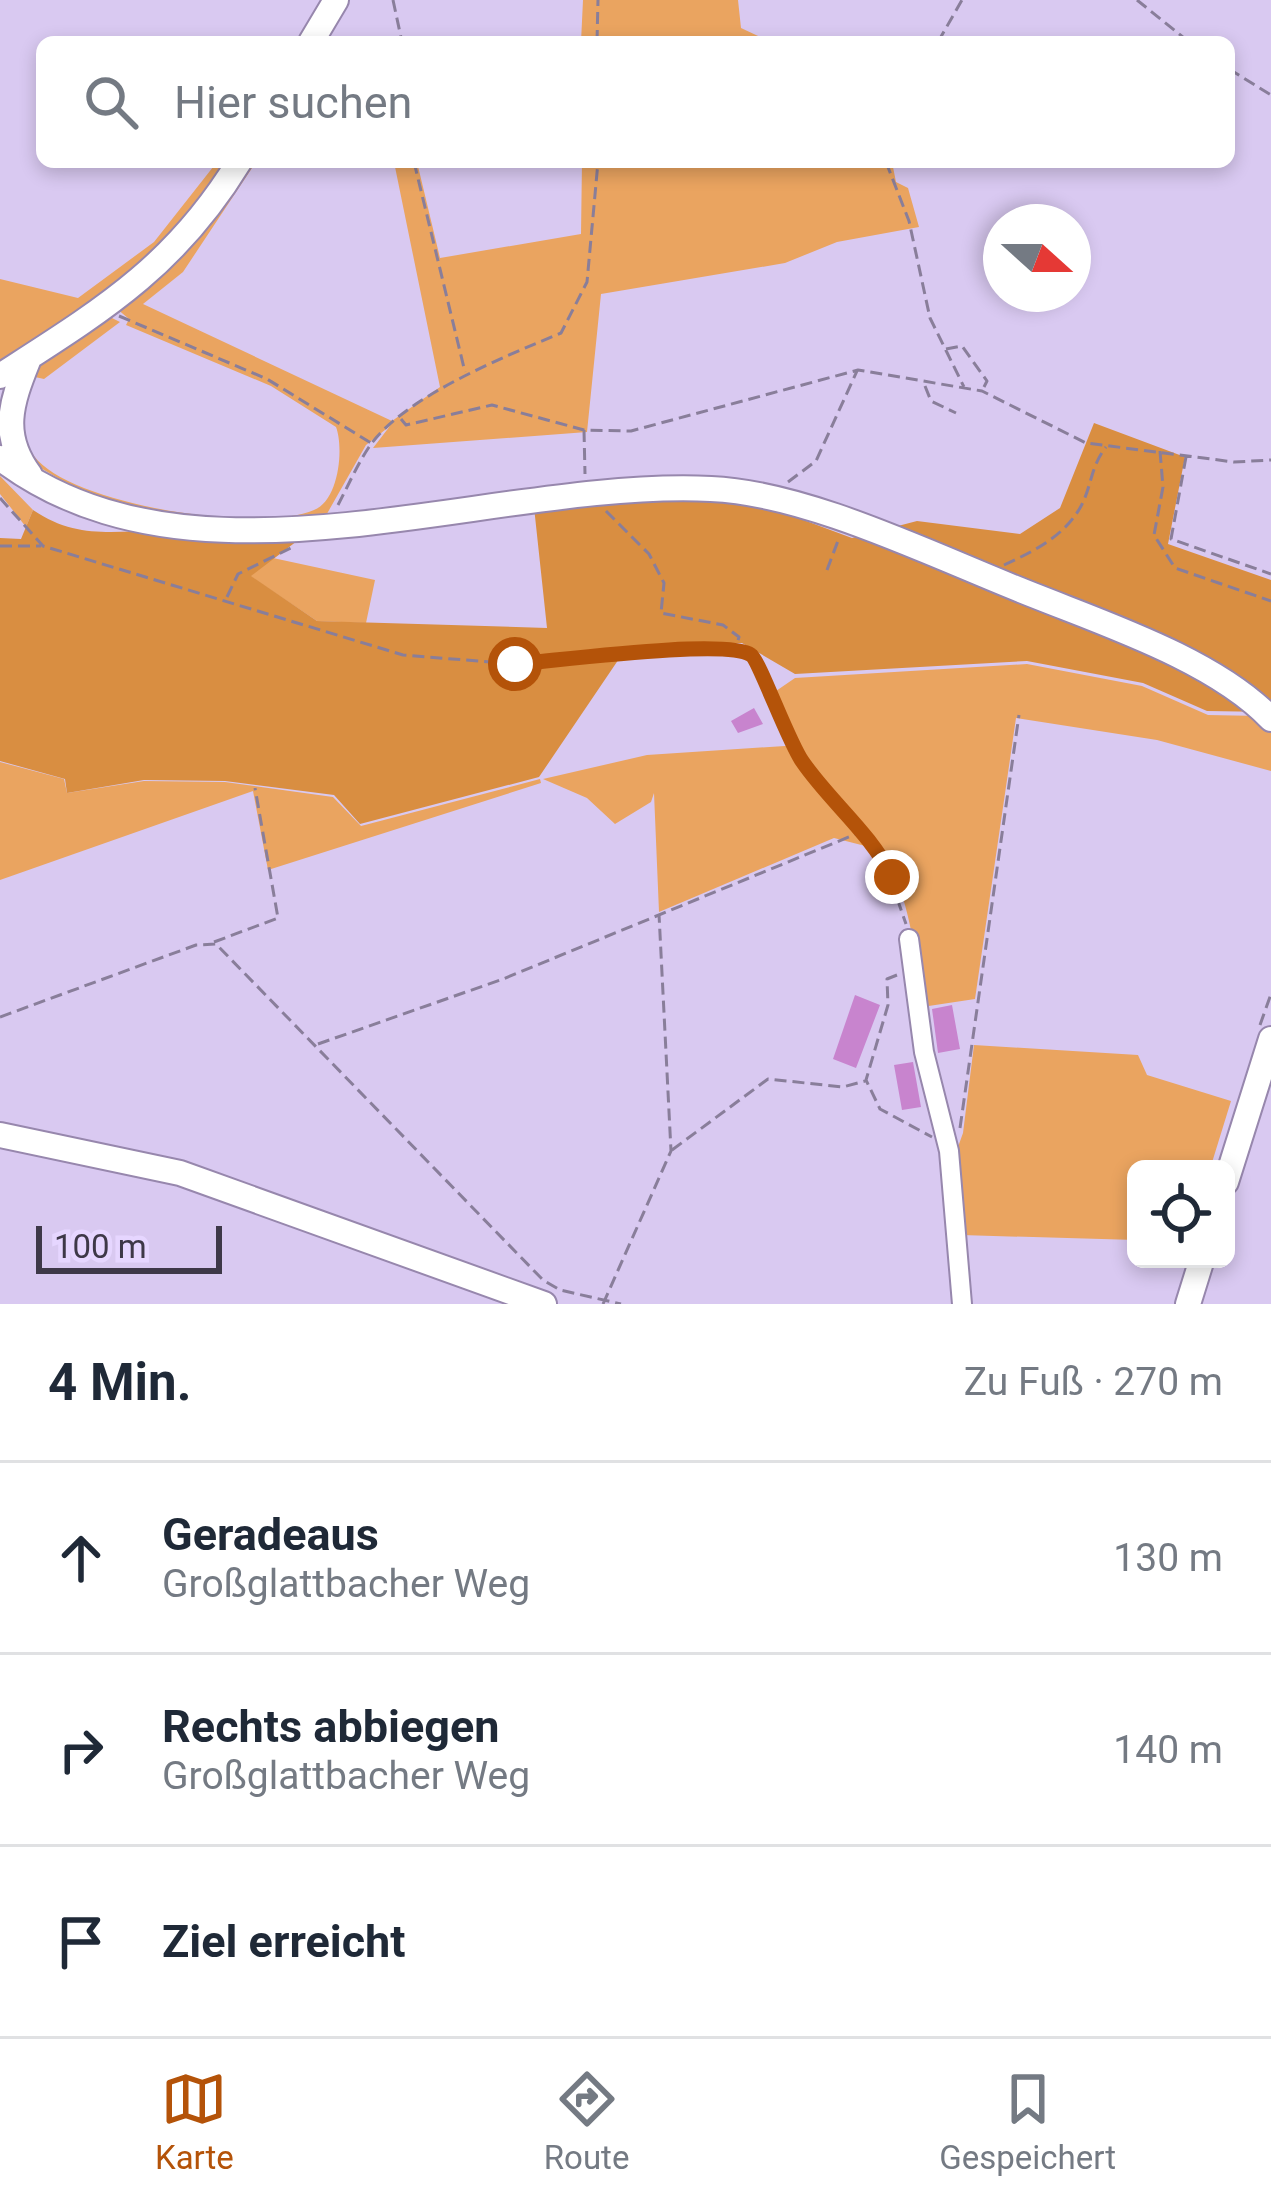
<!DOCTYPE html>
<html lang="de">
<head>
<meta charset="utf-8">
<style>
  body { margin:0; font-family:Roboto,sans-serif; background:#f6f6f7; color:#1f2937 }
  .controls { position:absolute; right:36px; bottom:36px; display:grid; overflow:hidden; border-radius:18px; box-shadow:0 6px 18px #0003 }
  .controls button { width:108px; height:108px; display:grid; place-items:center; padding:0; border:0; border-bottom:3px solid #e0e1e3; background:#fff; color:#1f2937; font:60px sans-serif }
  .compass { position:absolute; left:983px; top:204px; width:108px; height:108px; border-radius:50%; background:#fff; box-shadow:0 6px 18px #0003; rotate:111deg }
  .scale { position:absolute; left:36px; bottom:30px; width:186px; box-sizing:border-box; padding-left:12px; border:6px solid #3e3848; border-top:0; font-size:33px; line-height:42px; white-space:nowrap; color:#3e3848; -webkit-text-stroke:9px #e6d6ff; paint-order:stroke }
  .stop { position:absolute; width:36px; height:36px; margin:-27px; border:9px solid #b45309; border-radius:50%; background:#fff }
  .stop.end { background:#b45309; border-color:#fff; box-shadow:0 3px 12px #0008 }
  .list { margin:0; padding:0; list-style:none }
  h2 { display:flex; justify-content:space-between; align-items:center; height:156px; margin:0; padding:0 48px; font-size:51px }
  h2 small { font-size:39px; font-weight:400; color:#747a83 }
  .list li { display:grid; grid-template-columns:78px 1fr auto; gap:36px; align-items:center; box-sizing:border-box; height:192px; padding:0 48px; border-top:3px solid #e0e1e3 }
  .list b { display:block; font-size:45px; white-space:nowrap }
  .list p { margin:0; font-size:39px; white-space:nowrap; color:#747a83 }
  .list em { font-size:39px; font-style:normal; color:#747a83 }
  .icon { flex:none; width:66px; height:66px; fill:none; stroke:currentColor; stroke-width:2; stroke-linecap:round; stroke-linejoin:round }
  .map { position:relative; flex:none; width:1271px; height:1304px; overflow:hidden }
  .search { position:absolute; background:#fff; box-shadow:0 6px 18px #0003; left:36px; right:36px; top:36px; height:132px; display:flex; align-items:center; gap:30px; box-sizing:border-box; padding:0 42px; border-radius:18px; color:#747a83; font-size:45px }
  .sheet { height:732px; background:#fff }
  nav { display:flex; justify-content:space-around; align-items:center; box-sizing:border-box; height:168px; border-top:3px solid #e0e1e3; background:#fff; font-size:33px; color:#747a83 }
  nav a { display:grid; justify-items:center; gap:6px }
  nav .on { color:#b45309 }
  .map>svg:first-child { display:block }
  .green { fill:#eaa460 }
  .forest { fill:#d98e41 }
  .building { fill:#c884ce }
  .lines { fill:none; stroke-linecap:round; stroke-linejoin:round }
  .minor-casing { stroke:#9787ad; stroke-width:22 }
  .major-casing { stroke:#9787ad; stroke-width:28 }
  .path { stroke:#897e9a; stroke-width:3; stroke-dasharray:12 6; stroke-linecap:butt }
  .minor { stroke:#fff; stroke-width:18 }
  .major { stroke:#fff; stroke-width:24 }
  .route { stroke:#b45309; stroke-width:15 }
</style>
</head>
<body>
<div class="map">
<svg width="1271" height="1304" viewBox="0 0 1271 1304">
  <rect width="100%" height="100%" fill="#d9c9f1"/>
  <path class="green" d="M583 0H738L741 28 771 42H581Z
    M217 162H232L185 232 0 370V279L78 298 154 242Z
    M247 162H256L183 272 143 304 392 421 440 387 394 162H417L440 258 581 234 582 162H892L896 182 908 188 919 227 837 242 785 263 601 294 587 432 373 448 390 426 366 445 324 519 228 523 101 503 25 459 16 397 33 367 106 315 120 322 44 379 35 377C24 402 16 431 34 456 70 505 261 534 314 510 339 500 344 448 336 427L271 386 126 325 129 319 116 308Z
    M0 476 33 510 26 527 0 494Z
    M273 558 375 580 366 623 317 621 250 576Z
    M1027 664 1142 686 1208 715 1260 716 1271 733V771L1157 740 1016 718 975 999 922 1007C915 953 911 897 881 850L834 838 659 912 654 793 651 802 615 824 587 798 543 779 647 755 800 745 776 699V691L795 678Z
    M0 762 64 779 67 793 144 781 225 782 333 797 361 826 540 779 541 783 268 870 253 791 0 880Z
    M974 1045 1138 1055 1147 1075 1231 1101 1210 1169H1136V1240L961 1235 954 1158 963 1133Z"/>
  <path class="forest" d="M1094 423 1185 457 1168 544 1271 580V712L1207 711 1143 683 1027 661 795 674 742 643 627 647 539 777 360 824 334 795 225 781 144 780 67 793 65 779 0 761V538L21 539 33 510C76 539 110 531 157 531 203 531 251 537 297 541L251 576 317 621 547 628 534 507 591 494 755 502 852 538 917 521 1020 534 1060 508Z"/>
  <path class="building" d="M754 708 763 724 738 733 731 721Z
    M855 995 880 1005 856 1068 833 1059Z
    M952 1005 960 1049 938 1053 932 1009Z
    M913 1062 921 1107 902 1110 894 1065Z"/>
  <g class="lines">
    <g class="minor-casing">
      <path id="minor" d="M909 939 924 1052 949 1151 962 1304"/>
    </g>
    <g class="major-casing">
      <path id="major" d="M311 42 336 0
        M28 361C11 403 0 435 30 475
        M0 376C101 311 175 267 239 162
        M0 458C195 607 488 478 711 489 811 493 944 561 1038 597 1111 626 1217 662 1271 719
        M0 1135 180 1173 544 1304
        M1226 1182 1271 1039
        M1188 1304 1202 1259"/>
    </g>
    <path class="path" d="M393 0 402 42
      M1137 0 1189 42
      M597 42 598 0
      M938 42 962 0
      M1229 69 1271 95
      M414 162 465 372
      M886 162 909 221 930 318 964 387
      M119 316 267 379 371 443
      M946 349 962 346 987 381 983 389
      M925 386 931 401 956 413
      M401 419 406 425 492 405 584 430 631 431 858 370 982 391 1086 443 1234 462 1271 460
      M584 430 585 474
      M1160 451 1163 487 1154 535 1175 568 1271 601
      M1186 457 1171 539 1271 574
      M788 482 816 461 857 371
      M0 498 43 546 403 655 515 664 711 647 751 654 762 667 771 703 802 761 884 861 906 924
      M338 505C348 486 357 465 369 447 403 397 506 356 561 333L587 282 598 162
      M606 511 649 554 664 583 661 613 723 625 739 637 736 647
      M0 546H41
      M1004 565C1034 551 1063 537 1080 508 1092 487 1090 467 1106 447
      M827 570 839 538
      M227 597 238 574 293 547
      M214 942 278 918 255 788
      M897 975 887 979 888 1005 866 1080 880 1109 932 1137
      M0 1017 196 945 216 944 543 1280 560 1290 621 1304
      M1260 1025 1271 994
      M318 1044 503 979 861 832
      M960 1128 1019 715
      M672 1150 768 1079 843 1087 865 1081
      M603 1304 671 1151 659 914"/>
    <use href="#minor" class="minor"/>
    <use href="#major" class="major"/>
  </g>
  <g class="lines">
    <path class="route" d="M515 664C555 661 727 638 751 655 759 660 788 741 802 761 830 802 870 832 892 877"/>
  </g>
</svg>
<div class="controls">
<button><svg class="icon" aria-label="locate" viewBox="0 0 24 24"><circle cx="12" cy="12" r="6"/><path d="M12 2v4M12 18v4M2 12h4M18 12h4"/></svg></button>
</div>
<svg class="compass" viewBox="-18 -18 36 36"><path d="M0-13l5 13h-10z" fill="#e53935"/><path d="M0 13l5-13h-10z" fill="#747a83"/></svg>
<div class="scale">100 m</div>
<div class="stop" style="left:515px;top:664px"></div>
<div class="stop end" style="left:892px;top:877px"></div>
<div class="search"><svg class="icon" aria-label="search" viewBox="0 0 24 24"><circle cx="10" cy="10" r="6"/><path d="M15 15l6 6"/></svg>Hier suchen</div>
</div>
<section class="sheet">
<h2>4 Min.<small>Zu Fuß · 270 m</small></h2>
<ul class="list">
<li><svg class="icon" aria-label="ahead" viewBox="0 0 24 24"><path d="M12 20V5M6 11l6-6 6 6"/></svg><div><b>Geradeaus</b><p>Großglattbacher Weg</p></div><em>130 m</em></li>
<li><svg class="icon" aria-label="right" viewBox="0 0 24 24"><path d="M7 20v-9h11M14 6l5 5-5 5"/></svg><div><b>Rechts abbiegen</b><p>Großglattbacher Weg</p></div><em>140 m</em></li>
<li><svg class="icon" aria-label="arrive" viewBox="0 0 24 24"><path d="M6 21V4h12l-3 4 3 4H6"/></svg><div><b>Ziel erreicht</b></div></li>
</ul>
</section>
<nav>
<a class="on"><svg class="icon" aria-label="map" viewBox="0 0 24 24"><path d="M3 6l6-2 6 2 6-2v14l-6 2-6-2-6 2zM9 4v14M15 6v14"/></svg>Karte</a>
<a><svg class="icon" aria-label="directions" viewBox="0 0 24 24"><path d="M12 3l9 9-9 9-9-9zM9 14v-3h6M13 9l2 2-2 2"/></svg>Route</a>
<a><svg class="icon" aria-label="saved" viewBox="0 0 24 24"><path d="M7 4h10v16l-5-4-5 4z"/></svg>Gespeichert</a>
</nav>
</body>
</html>
